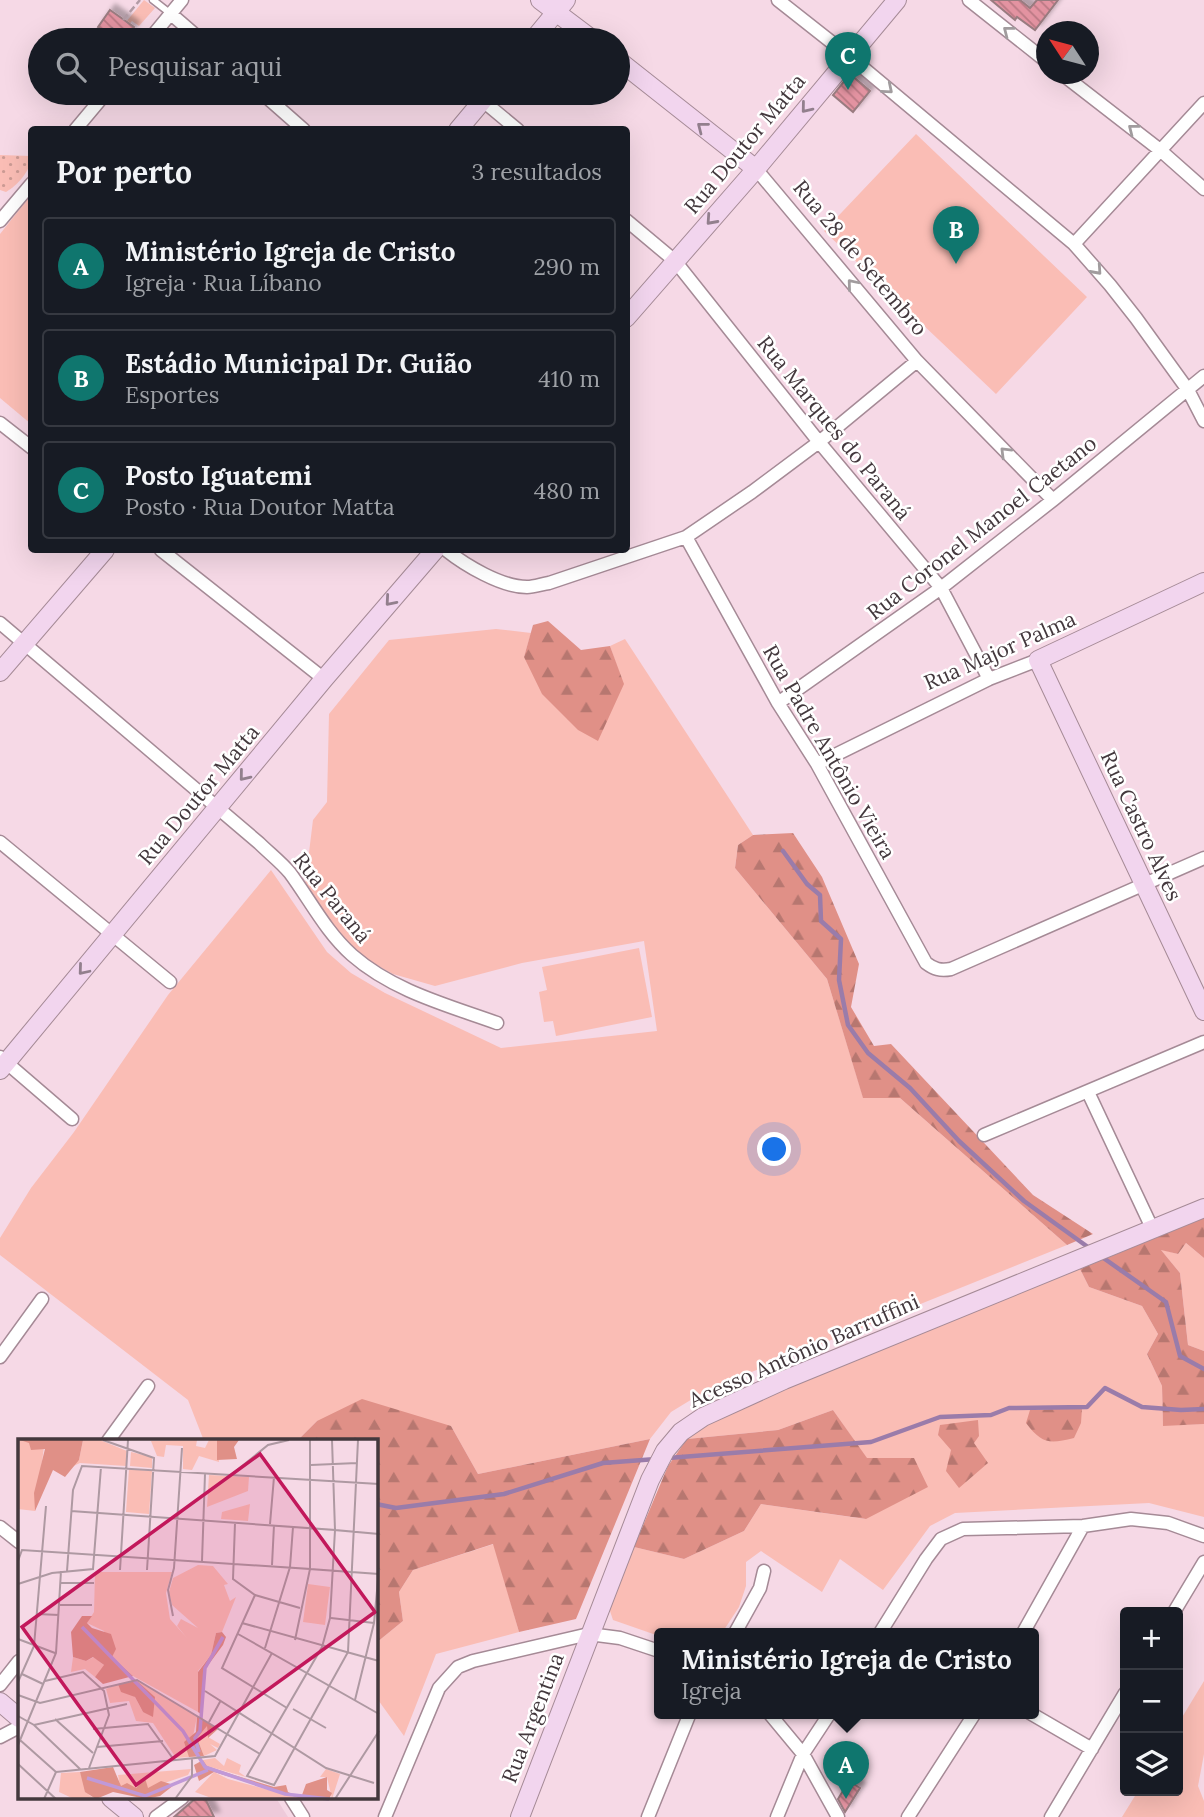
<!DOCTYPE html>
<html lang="pt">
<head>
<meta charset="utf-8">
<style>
  body { margin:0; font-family:Lora,serif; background:#20242c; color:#f1f3f6 }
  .controls { position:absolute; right:21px; bottom:21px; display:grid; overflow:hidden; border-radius:7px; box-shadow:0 7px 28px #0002 }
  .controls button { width:63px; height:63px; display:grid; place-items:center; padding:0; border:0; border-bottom:2px solid #363941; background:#171b24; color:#f1f3f6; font:35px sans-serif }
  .compass { position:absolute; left:1036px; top:21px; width:63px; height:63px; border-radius:50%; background:#171b24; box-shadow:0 7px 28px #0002; rotate:306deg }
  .you { position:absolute; left:775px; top:1150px; width:24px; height:24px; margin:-18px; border:5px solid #fff; border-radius:50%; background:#1a73e8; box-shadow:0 0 0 10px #1a73e833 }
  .badge { display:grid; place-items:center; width:46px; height:46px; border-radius:50%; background:#0f766e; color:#fff; font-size:23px; font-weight:700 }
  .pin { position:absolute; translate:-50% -58px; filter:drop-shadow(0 2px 4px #0008) }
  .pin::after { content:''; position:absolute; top:37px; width:24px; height:21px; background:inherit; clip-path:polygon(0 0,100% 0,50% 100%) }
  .popup { position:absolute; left:654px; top:1628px; width:385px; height:91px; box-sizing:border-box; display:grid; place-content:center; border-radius:7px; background:#171b24; filter:drop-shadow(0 2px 5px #0005); font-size:23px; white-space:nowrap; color:#9ea1a6 }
  .popup b { font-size:26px; color:#f1f3f6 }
  .popup::after { content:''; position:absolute; left:50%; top:100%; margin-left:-14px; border:14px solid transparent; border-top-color:#171b24 }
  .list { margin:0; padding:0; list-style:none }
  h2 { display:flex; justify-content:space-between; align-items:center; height:91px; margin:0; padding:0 28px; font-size:30px }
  h2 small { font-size:23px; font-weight:400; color:#9ea1a6 }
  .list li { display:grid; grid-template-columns:46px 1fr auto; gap:21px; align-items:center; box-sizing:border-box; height:98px; margin:0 14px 14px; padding:0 14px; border:2px solid #363941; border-radius:7px }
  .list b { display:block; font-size:26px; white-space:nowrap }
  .list p { margin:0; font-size:23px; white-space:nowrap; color:#9ea1a6 }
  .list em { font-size:23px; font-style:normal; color:#9ea1a6 }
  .icon { flex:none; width:38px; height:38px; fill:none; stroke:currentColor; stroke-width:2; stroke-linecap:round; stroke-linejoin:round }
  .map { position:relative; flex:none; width:1204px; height:1817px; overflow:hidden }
  .search { position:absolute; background:#171b24; box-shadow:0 7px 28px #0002; left:28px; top:28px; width:602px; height:77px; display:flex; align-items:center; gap:18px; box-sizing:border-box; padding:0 24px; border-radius:38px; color:#9ea1a6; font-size:26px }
  .panel { position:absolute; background:#171b24; box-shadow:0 7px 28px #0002; left:28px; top:126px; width:602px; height:427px; border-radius:7px }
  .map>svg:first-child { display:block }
  .built { fill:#eecada }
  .grass { fill:#fabdb5 }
  .forest { fill:url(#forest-firs) }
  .park { fill:url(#park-dots) }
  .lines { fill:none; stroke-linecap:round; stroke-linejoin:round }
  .stream { stroke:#9a7caa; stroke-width:4.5 }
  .building { fill:url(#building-back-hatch); stroke:#997b80; stroke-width:2; filter:url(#shadow) }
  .lane-casing { stroke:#a58a96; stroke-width:9 }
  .street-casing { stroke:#a58a96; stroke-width:15 }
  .secondary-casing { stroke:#a58a96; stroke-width:20 }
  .path { stroke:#b29ba5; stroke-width:2.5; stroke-dasharray:7 3.5; stroke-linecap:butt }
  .lane { stroke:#fff; stroke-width:6 }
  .street { stroke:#fff; stroke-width:12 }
  .secondary { stroke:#f2d5ee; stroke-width:18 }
  .oneway { stroke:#a19c9e }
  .oneway2 { stroke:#927f8d }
  .labels { text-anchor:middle; stroke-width:5; stroke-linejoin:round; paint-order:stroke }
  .street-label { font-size:21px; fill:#43383d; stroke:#fff }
  .inset-river { fill:none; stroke:#c099d8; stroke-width:3.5 }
  .inset-road { fill:none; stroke:#ae99a2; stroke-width:2 }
  .view { fill:#c2185b; fill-opacity:0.15; stroke:#c2185b; stroke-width:3.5 }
  .inset-edge { fill:none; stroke:#43383d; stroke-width:3.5 }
</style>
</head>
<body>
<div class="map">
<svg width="1204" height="1817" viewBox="0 0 1204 1817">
  <defs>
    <pattern id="forest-firs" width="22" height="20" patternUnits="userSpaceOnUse" patternTransform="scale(1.75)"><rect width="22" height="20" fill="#e09087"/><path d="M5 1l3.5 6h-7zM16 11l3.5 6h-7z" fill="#b77770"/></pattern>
    <pattern id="park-dots" width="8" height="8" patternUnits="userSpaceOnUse" patternTransform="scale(1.75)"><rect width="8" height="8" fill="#fabdb5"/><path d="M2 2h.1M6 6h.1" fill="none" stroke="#cc9b94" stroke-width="1.8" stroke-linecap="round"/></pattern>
    <pattern id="building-back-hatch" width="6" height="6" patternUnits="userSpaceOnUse" patternTransform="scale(1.75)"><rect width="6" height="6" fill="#e393a1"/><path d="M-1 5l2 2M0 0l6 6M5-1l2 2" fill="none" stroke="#ba7984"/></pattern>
    <filter id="shadow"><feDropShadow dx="5.5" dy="-5.5" stdDeviation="2" flood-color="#0004"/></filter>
  </defs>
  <rect width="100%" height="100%" fill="#f6d9e6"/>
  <path class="built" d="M205 1798H276L288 1817H214Z"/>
  <path class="grass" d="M144 0 155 8 139 26 132 21 129 24 126 22Z
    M916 134 1087 297 996 394 824 231Z
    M31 195V424L0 398V234Z
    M496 629 531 633 524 657 623 684 610 646 625 639 753 835 738 845 735 868 827 979 863 1097 900 1098 1067 1245 707 1390 671 1412 650 1439 478 1474 451 1426 317 1421 297 1441H204L188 1400 0 1255V1238L31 1188 74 1132 168 995 271 870 327 952 351 973 385 993 501 1048 657 1031 644 941 522 963 435 986 393 974 362 957 341 940 305 885 313 820 327 802 329 714 389 640Z
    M639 948 652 1017 556 1036 553 1021 544 1022 539 992 547 990 542 967Z
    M1186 1243 1204 1258V1351L1188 1345 1180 1273 1160 1249 1178 1254Z
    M1080 1269 1089 1287 1142 1306 1158 1334 1147 1354 1162 1386 1163 1425 1204 1424V1517L1149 1503 955 1513 930 1526 883 1590 840 1559 822 1592 761 1551 746 1562V1586L739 1607 722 1633H659V1636L613 1620 609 1608 634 1547 684 1559 744 1531 761 1504 865 1519 914 1458 867 1459 833 1410 778 1430 687 1439 713 1417Z
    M494 1544 519 1632 436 1654 404 1736 376 1697V1643L403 1621 399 1592 413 1570Z
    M1204 1681V1754L1198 1786 1204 1801V1817H1122L1138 1791H1178V1724Z"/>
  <path class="forest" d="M548 621 581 650 610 646 624 684 598 741 578 730 542 694 524 657 533 625Z
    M793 833 822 877 859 964 851 1007 874 1046 891 1044 1033 1195 1093 1234 1067 1245 900 1098H863L827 979 735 868 738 845 753 835Z
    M1204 1218V1258L1186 1243 1178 1254 1161 1250 1180 1273 1188 1345 1204 1351V1424L1163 1426 1162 1386 1147 1354 1158 1334 1142 1306 1089 1287 1080 1269Z
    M362 1399 451 1426 478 1474 650 1439 576 1619 519 1632 493 1544 413 1570 399 1592 403 1621 376 1643V1441H297L317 1421Z
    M1082 1408 1081 1423 1074 1438C1049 1444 1042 1444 1026 1423L1030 1410Z
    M833 1410 867 1458H914L928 1487 866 1519 761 1504 744 1531 684 1559 634 1547 668 1466 687 1439 778 1430Z
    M978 1420 979 1436 974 1443 988 1463 959 1488 946 1471 951 1450 938 1435 940 1425Z"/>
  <path class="park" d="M0 155 31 156C32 169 18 185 6 192L0 190Z"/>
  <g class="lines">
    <path class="stream" d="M783 851 807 884 820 895 821 921 841 939 839 980 848 1025 868 1053 910 1088 959 1141 1024 1201 1092 1250
      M1102 1257 1166 1302 1180 1356 1204 1369
      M668 1458 871 1442 940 1417 991 1415 1009 1408 1087 1407 1105 1388 1142 1407 1181 1410 1204 1409
      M376 1504 396 1508 504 1494 603 1463 656 1459"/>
  </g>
  <path class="building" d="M991 0H1020L1030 8 1037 0H1058L1035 30 1017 17 1015 20Z
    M110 10 134 27 126 38 112 28 107 34 98 27Z
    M850 74 870 91 853 112 833 95Z
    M849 1781 860 1788 845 1812 838 1799Z
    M196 1798H205L214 1817H174Z"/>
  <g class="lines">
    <g class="lane-casing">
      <path id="lane" d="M153 0 171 14"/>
    </g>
    <g class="street-casing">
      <path id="street" d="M778 0 849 56 1074 244 1110 285 1136 318 1188 390 1204 421
        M969 0 1046 61
        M171 14 201 40
        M149 40 182 0
        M1062 74 1160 150 1204 189
        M262 93 304 130
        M483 101 518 130
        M75 130 106 93
        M756 169 917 361 1053 500
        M626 220 675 261 819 442 941 588 989 679
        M0 221 32 183
        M1074 244 1204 103
        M0 423 32 448
        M686 537 778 703 817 764 926 963C934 969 940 971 951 969L1204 858
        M161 550 324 679
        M446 550C465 565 501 587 527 587 534 587 542 584 549 583L686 537 752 492 819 442 917 361
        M0 623 259 843C269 853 281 862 290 873 310 900 326 932 352 955 393 991 447 1005 497 1023
        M778 703 941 588 1053 500 1204 376
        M817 764 989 679 1038 660
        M0 842 170 982
        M0 1057 72 1119
        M1088 1092 1152 1228
        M984 1135 1204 1042
        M0 1357 42 1299
        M108 1441 148 1386
        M0 1527 19 1542
        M1174 1612 1204 1562
        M735 1633 760 1588 764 1571
        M880 1633 926 1559 941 1539 963 1529 1083 1526 1131 1519 1168 1523 1204 1536
        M1023 1633 1083 1526
        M0 1685 19 1661
        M769 1713 803 1754 838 1817
        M1030 1713 1092 1749
        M0 1737 19 1727
        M291 1798 303 1817
        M156 1817 182 1798
        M385 1817 439 1688 458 1667 473 1661 589 1634 620 1638 659 1651
        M648 1817 690 1713
        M777 1817 803 1754 830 1713
        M908 1817 975 1713
        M1051 1817 1125 1693"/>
    </g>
    <g class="secondary-casing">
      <path id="secondary" d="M540 0 593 40
        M533 40 566 0
        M618 60 756 169
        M458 130 489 93
        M626 318 756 169 897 0
        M1204 582 1038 660 1204 1011
        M0 672 105 550
        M0 1070 324 679 435 550
        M0 1702 19 1718
        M111 1798 134 1817
        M520 1817 650 1480 665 1451 681 1432 703 1417 784 1380 1204 1208"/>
    </g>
    <path class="path" d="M123 20 140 0"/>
    <use href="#lane" class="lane"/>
    <use href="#street" class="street"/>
    <use href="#secondary" class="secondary"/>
  </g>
  <defs><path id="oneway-chevron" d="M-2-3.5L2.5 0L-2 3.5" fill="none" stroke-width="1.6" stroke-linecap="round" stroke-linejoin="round" transform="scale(1.75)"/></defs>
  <g class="oneway">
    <use href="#oneway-chevron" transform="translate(1008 31) rotate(-142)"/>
    <use href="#oneway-chevron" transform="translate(888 89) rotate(40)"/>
    <use href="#oneway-chevron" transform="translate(1133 129) rotate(-142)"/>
    <use href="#oneway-chevron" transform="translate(1097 270) rotate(48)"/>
    <use href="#oneway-chevron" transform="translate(852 284) rotate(-130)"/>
    <use href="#oneway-chevron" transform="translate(1005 452) rotate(-135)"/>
  </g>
  <g class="oneway2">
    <use href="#oneway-chevron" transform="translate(806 108) rotate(129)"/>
    <use href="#oneway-chevron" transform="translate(702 127) rotate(-142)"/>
    <use href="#oneway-chevron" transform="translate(711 220) rotate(132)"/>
    <use href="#oneway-chevron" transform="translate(390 601) rotate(131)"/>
    <use href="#oneway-chevron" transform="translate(244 776) rotate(129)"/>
    <use href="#oneway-chevron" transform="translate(83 970) rotate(130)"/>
  </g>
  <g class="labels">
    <g class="street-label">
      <text transform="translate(745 144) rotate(-50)" y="7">Rua Doutor Matta</text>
      <text transform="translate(860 258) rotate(50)" y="7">Rua 28 de Setembro</text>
      <text transform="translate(834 428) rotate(51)" y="7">Rua Marques do Paraná</text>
      <text transform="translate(982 528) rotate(-38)" y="7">Rua Coronel Manoel Caetano</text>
      <text transform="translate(1000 651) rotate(-24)" y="7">Rua Major Palma</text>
      <text transform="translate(829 752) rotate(60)" y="7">Rua Padre Antônio Vieira</text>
      <text transform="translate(199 795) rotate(-50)" y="7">Rua Doutor Matta</text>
      <text transform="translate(1141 826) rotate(65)" y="7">Rua Castro Alves</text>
      <text transform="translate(332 898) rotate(51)" y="7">Rua Paraná</text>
      <text transform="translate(804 1351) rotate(-24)" y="7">Acesso Antônio Barruffini</text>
      <text transform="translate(533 1718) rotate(-69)" y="7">Rua Argentina</text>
    </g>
  </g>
  <g transform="translate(18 1439)">
    <rect width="360" height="360" fill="#f6d9e6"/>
    <path d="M0 1H27L17 72 0 70ZM65 1H82L109 12 108 27 62 24 51 29 61 21ZM179 1 178 7 187 9 191 1H199L201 23 181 17 174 31 165 30V7L148 6 146 18 139 17 133 2ZM113 13 134 18V29L112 27ZM191 36 231 38 230 52 189 68ZM232 65 230 82 203 80 204 73ZM180 126 195 127 210 145 206 146 212 162 218 158 204 193 198 194 193 216 180 232V273L115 237 94 218 86 192 69 184 76 173 77 133H154L148 154 152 180 169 199 159 187 163 180 180 189 154 166 151 153 155 139ZM290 145 312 148 307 186 285 183ZM55 218 68 222 76 218 87 227 77 238 67 230 53 233ZM119 242 179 277 171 318 158 319 135 284 118 282 111 262 92 264 88 250 100 245 117 258 125 273 133 267 136 258ZM189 286 190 298 202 305 200 309 192 305 199 311 186 317 179 299ZM197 319 206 327 209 319 223 326 221 333 228 338 189 327 185 321ZM173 330 170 336 129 350 127 340 118 349 102 347 100 336ZM308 330 322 335 314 360 309 338H302ZM62 333 71 356 78 360H56L41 353 43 334ZM196 333 210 340 284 360H196L177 353Z" fill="#fabdb5"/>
    <path d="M2 1H65L61 21 47 38 35 31 17 72 16 54 27 10 13 11 11 4ZM199 1H221L216 8 219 20 199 21ZM64 177H74L69 184 74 189 93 195 98 210 94 218 115 237 85 245 77 238 86 226 75 218 68 222 55 218 53 193ZM204 193 208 198 205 206 188 229 184 276 180 273V233L193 216 198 194ZM119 242 137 258 135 278 125 273 117 258 103 253 100 245ZM179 277 200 290 190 299 189 287 179 299 186 317 171 318 166 303 178 293ZM185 321 189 327 216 336 256 348 268 346 270 353 278 357 284 356 288 345 309 338V351L314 354 311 360H284L196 333 181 342 176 326ZM95 328 103 347 109 344 118 349 127 339 130 349 143 342 156 346 142 357 128 360 95 353 78 360 67 353 62 333Z" fill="#e09087"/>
    <path d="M111 30 134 32 131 75 108 73Z" fill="#fabdb5"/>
    <path class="inset-river" d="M64 188 165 292 187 328 267 355 311 360M181 313 177 299 182 292 187 229 205 198M69 339 127 357 190 331"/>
    <path class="inset-road" d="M85 1 136 19 129 131M292 1V130L361 135M314 1 317 91 361 95M293 26 339 24M213 36 250 6 271 1M53 72 317 91 312 179 304 208 229 337 256 346 330 213 340 1M217 84 215 140 237 156 282 169M252 85 256 38M0 122 4 111 292 130 277 201M184 122 187 35M254 126 256 86M102 131 110 1M49 132 55 51 64 27 361 45M42 144H76M0 145 34 134 75 130 83 28M237 156 204 229 269 269M42 166H74M19 175 41 176M155 177 150 151 156 129 164 9M313 179 356 184M224 184 361 222M220 195 361 275M0 200 37 214M247 209 272 128 275 88M4 235 25 245M27 242 65 233 86 252 91 276 71 329M0 243 16 207 28 67M187 252 308 329 356 344M0 256 22 264 119 241 242 315M337 261 356 184 361 130M275 270 308 289M0 277 16 286 62 330M37 280 75 314M191 283 203 261M16 286 109 265M75 290 130 285 156 321M2 301 38 333M0 306 38 214 43 132M79 308 145 302M0 325 38 360M38 333 197 317 254 214M26 360 38 333M157 360 174 337V320M317 360 361 292"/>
    <path class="view" d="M242 15 357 173 118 346 4 188Z"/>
    <rect width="360" height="360" class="inset-edge"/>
  </g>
</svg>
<div class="controls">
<button>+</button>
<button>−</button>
<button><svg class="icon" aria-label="layers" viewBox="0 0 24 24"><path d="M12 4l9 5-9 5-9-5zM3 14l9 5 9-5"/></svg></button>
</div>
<svg class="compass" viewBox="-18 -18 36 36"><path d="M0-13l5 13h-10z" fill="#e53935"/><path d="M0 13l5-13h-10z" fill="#9ea1a6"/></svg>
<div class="you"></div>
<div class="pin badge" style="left:846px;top:1799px">A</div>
<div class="popup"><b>Ministério Igreja de Cristo</b>Igreja</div>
<div class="pin badge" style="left:956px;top:264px">B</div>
<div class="pin badge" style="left:848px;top:90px">C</div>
<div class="search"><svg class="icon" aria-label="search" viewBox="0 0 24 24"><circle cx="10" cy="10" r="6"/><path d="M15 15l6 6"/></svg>Pesquisar aqui</div>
<section class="panel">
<h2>Por perto<small>3 resultados</small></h2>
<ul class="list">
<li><span class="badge">A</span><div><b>Ministério Igreja de Cristo</b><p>Igreja · Rua Líbano</p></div><em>290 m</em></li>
<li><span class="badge">B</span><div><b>Estádio Municipal Dr. Guião</b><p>Esportes</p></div><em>410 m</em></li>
<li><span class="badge">C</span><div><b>Posto Iguatemi</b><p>Posto · Rua Doutor Matta</p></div><em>480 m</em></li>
</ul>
</section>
</div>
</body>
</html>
